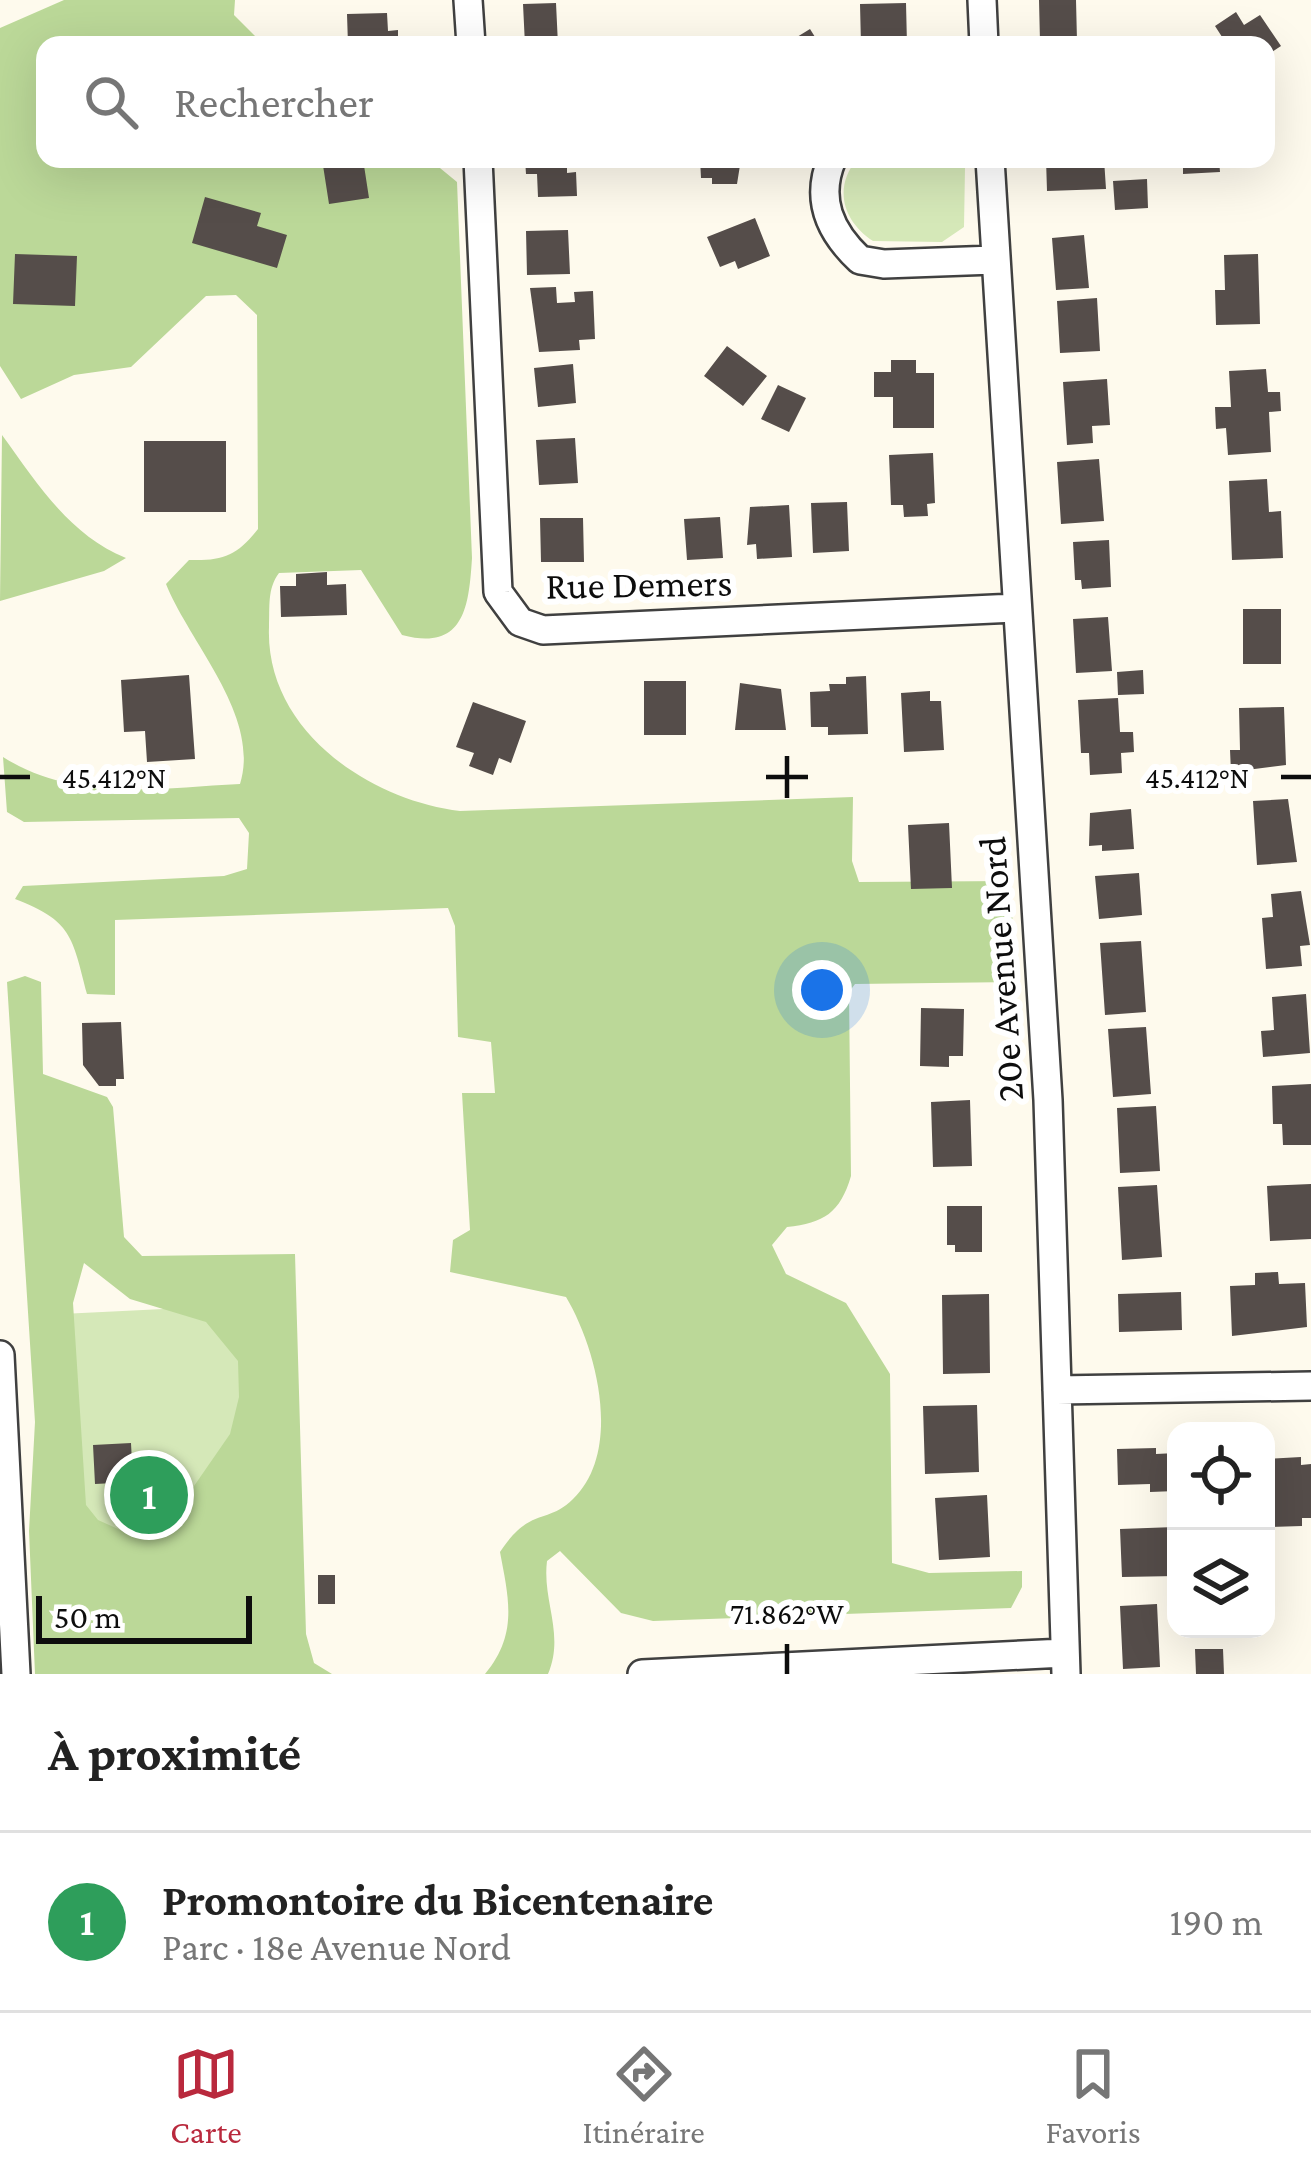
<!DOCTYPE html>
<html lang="fr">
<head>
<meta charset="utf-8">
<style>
  body { margin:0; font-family:"Crimson Pro",serif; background:#f2f2f2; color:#222 }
  .controls { position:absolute; right:36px; bottom:36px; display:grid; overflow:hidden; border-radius:24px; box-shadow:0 12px 48px #0002 }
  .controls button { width:108px; height:108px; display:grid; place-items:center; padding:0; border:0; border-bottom:3px solid #e0e0e0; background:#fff; color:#222; font:60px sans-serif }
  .scale { position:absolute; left:36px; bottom:30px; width:216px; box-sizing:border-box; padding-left:12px; border:6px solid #0d0d0d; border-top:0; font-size:33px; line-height:42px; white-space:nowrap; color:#0d0d0d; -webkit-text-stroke:9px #fff; paint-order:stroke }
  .you { position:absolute; left:822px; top:990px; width:42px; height:42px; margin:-30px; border:9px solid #fff; border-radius:50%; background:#1a73e8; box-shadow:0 0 0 18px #1a73e833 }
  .badge { display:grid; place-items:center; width:78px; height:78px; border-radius:50%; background:#b9293d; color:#fff; font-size:39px; font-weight:700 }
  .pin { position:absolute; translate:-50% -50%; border:6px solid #fff; box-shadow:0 3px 12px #0006 }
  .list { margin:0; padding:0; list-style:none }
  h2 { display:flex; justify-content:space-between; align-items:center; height:156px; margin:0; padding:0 48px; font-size:51px }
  h2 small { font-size:39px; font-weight:400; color:#767676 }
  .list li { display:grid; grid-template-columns:78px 1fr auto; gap:36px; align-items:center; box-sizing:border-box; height:180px; padding:0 48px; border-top:3px solid #e0e0e0 }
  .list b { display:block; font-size:45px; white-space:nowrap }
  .list p { margin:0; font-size:39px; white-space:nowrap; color:#767676 }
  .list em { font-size:39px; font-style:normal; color:#767676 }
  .icon { flex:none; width:66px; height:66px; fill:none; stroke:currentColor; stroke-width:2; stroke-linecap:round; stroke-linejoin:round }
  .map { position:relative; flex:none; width:1311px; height:1674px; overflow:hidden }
  .search { position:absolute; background:#fff; box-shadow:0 12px 48px #0002; left:36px; right:36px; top:36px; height:132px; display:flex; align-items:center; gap:30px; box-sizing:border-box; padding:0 42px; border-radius:24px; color:#767676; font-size:45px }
  .sheet { height:336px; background:#fff }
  nav { display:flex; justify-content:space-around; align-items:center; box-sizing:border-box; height:168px; border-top:3px solid #e0e0e0; background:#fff; font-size:33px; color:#767676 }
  nav a { display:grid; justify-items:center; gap:6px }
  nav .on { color:#b9293d }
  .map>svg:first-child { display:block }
  .green { fill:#d5e8b8 }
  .forest { fill:#bbd898; fill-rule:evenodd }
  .building { fill:#554d4a }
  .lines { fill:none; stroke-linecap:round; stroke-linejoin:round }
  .minor-casing { stroke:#404040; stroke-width:32 }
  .minor { stroke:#fff; stroke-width:27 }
  .ticks { fill:none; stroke:#0d0d0d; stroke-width:4.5 }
  .labels { text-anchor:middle; stroke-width:12; stroke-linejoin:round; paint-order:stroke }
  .street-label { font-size:39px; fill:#0d0d0d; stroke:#fff }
  .ticks-label { font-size:30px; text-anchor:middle; fill:#0d0d0d; stroke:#fff; stroke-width:12; stroke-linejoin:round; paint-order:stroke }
</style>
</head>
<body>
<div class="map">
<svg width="1311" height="1674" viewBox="0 0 1311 1674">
  <rect width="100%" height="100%" fill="#fefaed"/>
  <path class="green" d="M857 159H960L965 168 964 227 942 242 873 241C843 221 833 188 857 159Z
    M245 1305 253 1674H56L41 1315Z"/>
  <path class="forest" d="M64 0H235L234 15 264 45H45V159H429L457 182 472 558C469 605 465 652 402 635L361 570 279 573C267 589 270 607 269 627 265 730 369 800 460 811L853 797 852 861 859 882 1011 881 1015 982 855 984 849 992 851 1176C840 1213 824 1223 787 1227L772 1245 786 1274 846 1303 890 1374 892 1563 929 1573 1022 1571V1587L1011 1608 653 1621 621 1613 560 1551 547 1561C542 1601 565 1634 548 1674H485C518 1634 509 1600 500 1552 530 1506 547 1525 573 1499 623 1451 597 1349 566 1297L450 1272 453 1240 470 1230 462 1093H495L491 1042 458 1037 455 926 448 908 115 920V995L87 994C72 936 72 921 15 899L23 886 224 876 247 869 249 833 239 818 24 822 7 812 3 757C77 803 156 788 240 784 261 716 190 644 166 584L189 560C223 561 237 556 258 529L257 315 236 295 206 296 131 367 74 375 21 399 0 366V28Z
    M2 435C37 483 69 535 126 558L104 571 0 601Z
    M25 976 41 982 43 1074 107 1097 113 1107 124 1237 142 1256 295 1254 306 1634 314 1663 332 1674H35L29 1531 35 1422 7 982ZM84 1263 130 1299 206 1322 238 1361 239 1397 230 1434 165 1528 136 1537 98 1520 86 1505 73 1303Z"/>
  <path class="building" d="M1039 0H1076L1077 41 1040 42Z
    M556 3 558 45H525L523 4Z
    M906 3 907 45H861L860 4Z
    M1236 12 1244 25 1260 15 1281 46 1266 56V45H1216L1224 40 1215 26Z
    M387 13 388 31 398 30V45H348L347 14Z
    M810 29 820 45H784Z
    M322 159H363L369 198 329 204Z
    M525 159H567V173L576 172 577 196 538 197 537 174H526Z
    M700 159H741L737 184H712V178H701Z
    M1046 159H1104L1106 189 1047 191Z
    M1183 159H1219L1220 172 1183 174Z
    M1147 179 1148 208 1115 210 1113 181Z
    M205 197 261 213 257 226 287 235 277 268 192 243Z
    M755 218 770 256 738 269 735 261 720 267 707 237Z
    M568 230 570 274 527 275 526 231Z
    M1084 235 1089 288 1056 290 1052 238Z
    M15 254 77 256 75 306 13 304Z
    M1258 254 1260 324 1216 325 1215 290H1225L1224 255Z
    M556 287 557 303 575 302 574 292 593 291 595 339 579 340 580 350 539 352 530 288Z
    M1097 298 1100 351 1060 353 1057 301Z
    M727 346 767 376 743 406 704 376Z
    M891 360H916V373H934V428H893V397H874V372H891Z
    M573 364 576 403 538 407 534 368Z
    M1266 369 1268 392H1280L1281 411 1269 412 1271 452 1228 455 1226 428 1216 429 1215 407H1231L1229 371Z
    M1107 379 1110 425 1092 426 1093 443 1067 445 1063 382Z
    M778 385 806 398 789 432 761 419Z
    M575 438 578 483 539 485 536 440Z
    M144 441H226V512H144Z
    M933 453 935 503 927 504 928 516 904 517 903 505H891L889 455Z
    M1099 459 1104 521 1061 524 1057 462Z
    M1267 479 1269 512 1281 511 1283 558 1232 560 1229 481Z
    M847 502 849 551 813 553 811 503Z
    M789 505 792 557 757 559 756 544 747 545 750 507Z
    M720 517 723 558 687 560 684 519Z
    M540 518H583L584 562H541Z
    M1109 540 1111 587 1082 589 1081 580H1075L1073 542Z
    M327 572V585L346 584 347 615 281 617 280 586H296V574Z
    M1243 609H1281V664H1243Z
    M1108 617 1112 671 1076 673 1073 619Z
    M1143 670 1144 694 1118 695 1117 672Z
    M189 675 195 759 147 762 145 731 124 732 121 680Z
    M866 676 868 734 828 735V727H811L810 692 830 691 829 684H846V677Z
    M644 681H686V735H644Z
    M740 683 781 689 786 730H735Z
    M930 691V701H941L944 750 904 752 901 693Z
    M1118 698 1120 732H1133L1134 752 1121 753 1122 773 1090 775 1089 753H1081L1078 700Z
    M473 702 526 721 511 763 499 758 493 775 469 766 474 753 456 747Z
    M1284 707 1286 765 1231 772 1230 750H1240L1239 708Z
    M1288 799 1297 862 1257 865 1253 801Z
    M1131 809 1134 849 1102 851V845L1089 846 1090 813Z
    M949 823 952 888 911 889 908 825Z
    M1139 873 1142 915 1099 919 1095 876Z
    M1301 891 1310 945 1300 946 1302 966 1266 969 1262 918 1273 917 1271 894Z
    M1141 941 1146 1012 1105 1015 1100 943Z
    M1306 994 1310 1053 1263 1057 1261 1031 1274 1030 1272 997Z
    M921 1008 964 1009 963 1056H949V1067L920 1066Z
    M121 1022 124 1079H116V1086H99L83 1065 82 1023Z
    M1146 1027 1151 1094 1113 1097 1108 1029Z
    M1311 1084V1145H1283L1282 1124H1273L1272 1086Z
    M970 1100 972 1166 933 1167 931 1102Z
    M1156 1106 1160 1171 1120 1173 1117 1108Z
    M1311 1184V1239L1270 1241 1267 1186Z
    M1157 1185 1162 1257 1122 1260 1118 1187Z
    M947 1206H982V1252H955V1245H947Z
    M1278 1272 1279 1284 1305 1283 1307 1327 1232 1336 1230 1286 1255 1285V1273Z
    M1181 1292 1182 1330 1119 1332 1118 1294Z
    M989 1294 990 1373 943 1374 942 1295Z
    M977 1405 979 1472 925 1474 923 1406Z
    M131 1443 133 1482 95 1484 93 1445Z
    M1156 1448V1454L1176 1453V1491L1150 1492V1484L1118 1485 1117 1449Z
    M1301 1457V1465L1311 1464V1518H1302V1526L1267 1527 1266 1459Z
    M987 1495 990 1557 939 1560 935 1498Z
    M1175 1527 1176 1576 1122 1577 1120 1529Z
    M318 1575H335V1604H318Z
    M1157 1604 1160 1667 1123 1669 1120 1606Z
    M1195 1649H1223L1224 1674H1196Z"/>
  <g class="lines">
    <g class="minor-casing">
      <path id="minor" d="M468 0 471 45
        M982 0 984 45
        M478 159 498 592 520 622 543 630 1015 608
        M832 159C815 199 830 232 860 260L884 264 994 260
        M990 159 1048 1100 1066 1674
        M0 1355 16 1674
        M1057 1390 1311 1386
        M642 1674 1064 1653"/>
    </g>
    <use href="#minor" class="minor"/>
  </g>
  <path class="ticks" d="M787 756V798M0 777H30M766 777H808M1281 777H1311M787 1644V1674"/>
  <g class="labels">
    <g class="street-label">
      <text transform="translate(639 583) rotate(-1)" y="14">Rue Demers</text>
      <text transform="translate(1000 969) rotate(-94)" y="14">20e Avenue Nord</text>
    </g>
  </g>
  <g class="ticks-label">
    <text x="114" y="788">45.412°N</text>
    <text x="1197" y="788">45.412°N</text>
    <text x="787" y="1624">71.862°W</text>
  </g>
</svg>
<div class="controls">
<button><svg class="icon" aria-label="locate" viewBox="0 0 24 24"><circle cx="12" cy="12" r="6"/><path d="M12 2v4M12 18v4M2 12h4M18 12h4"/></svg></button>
<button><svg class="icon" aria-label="layers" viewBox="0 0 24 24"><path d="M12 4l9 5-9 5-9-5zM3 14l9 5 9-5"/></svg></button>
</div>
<div class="scale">50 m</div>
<div class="you"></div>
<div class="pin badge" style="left:149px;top:1495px;background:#2e9e5b">1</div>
<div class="search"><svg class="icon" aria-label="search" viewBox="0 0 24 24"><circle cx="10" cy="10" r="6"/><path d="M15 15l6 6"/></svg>Rechercher</div>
</div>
<section class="sheet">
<h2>À proximité<small></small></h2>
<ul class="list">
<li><span class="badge" style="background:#2e9e5b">1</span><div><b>Promontoire du Bicentenaire</b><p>Parc · 18e Avenue Nord</p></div><em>190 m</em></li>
</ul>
</section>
<nav>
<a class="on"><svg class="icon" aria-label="map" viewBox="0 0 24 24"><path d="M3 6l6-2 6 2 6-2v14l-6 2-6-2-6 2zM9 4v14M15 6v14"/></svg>Carte</a>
<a><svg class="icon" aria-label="directions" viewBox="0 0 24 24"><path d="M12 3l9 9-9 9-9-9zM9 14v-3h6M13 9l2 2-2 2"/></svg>Itinéraire</a>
<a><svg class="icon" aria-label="saved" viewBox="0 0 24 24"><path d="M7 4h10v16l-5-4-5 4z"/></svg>Favoris</a>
</nav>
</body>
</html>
